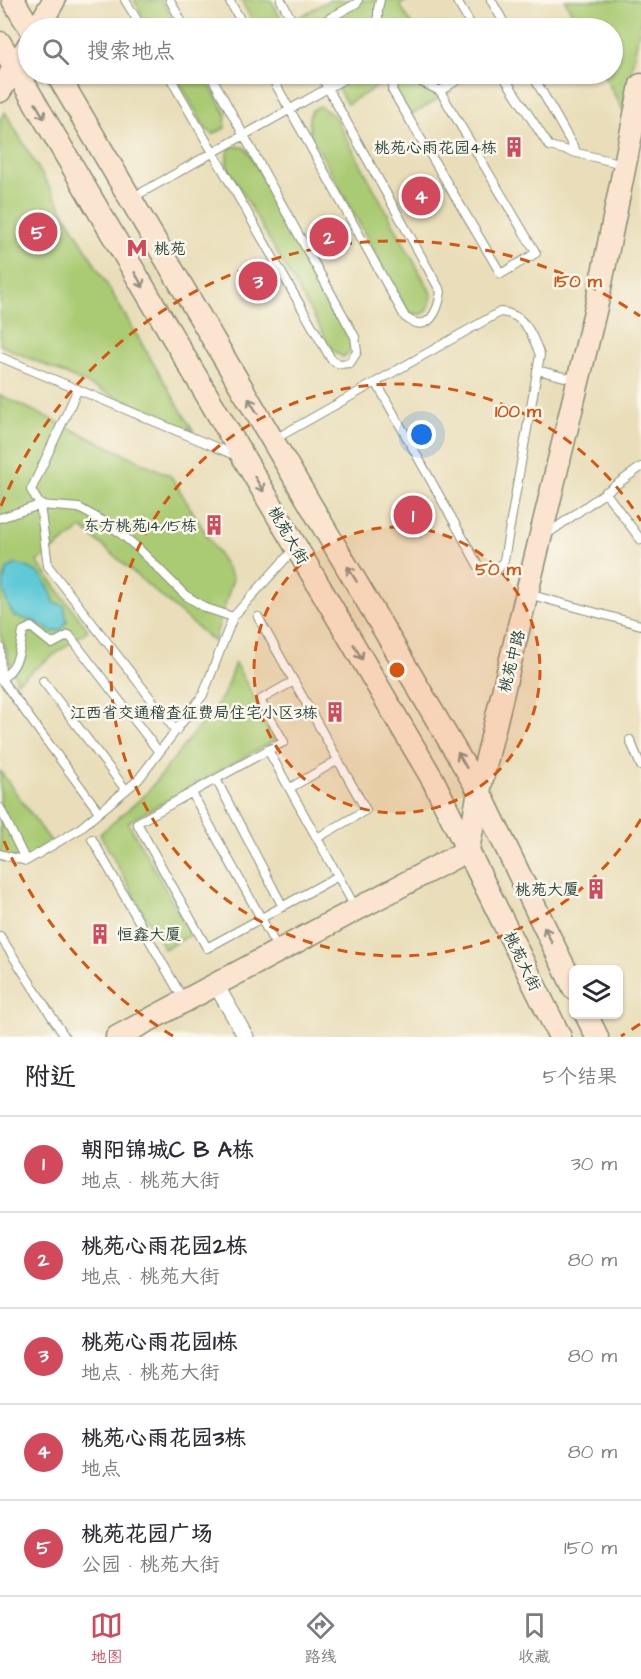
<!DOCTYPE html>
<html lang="zh">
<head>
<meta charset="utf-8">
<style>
  body { margin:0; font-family:"Architects Daughter","LXGW WenKai TC",sans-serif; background:#f7f7f7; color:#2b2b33 }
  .controls { position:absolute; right:18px; bottom:18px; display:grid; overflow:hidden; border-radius:9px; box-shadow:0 2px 4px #0004 }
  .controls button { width:54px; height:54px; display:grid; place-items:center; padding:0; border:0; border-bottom:2px solid #e1e1e2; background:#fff; color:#2b2b33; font:30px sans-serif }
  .you { position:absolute; left:422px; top:435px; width:21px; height:21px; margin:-15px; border:4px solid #fff; border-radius:50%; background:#1a73e8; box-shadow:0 0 0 9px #1a73e833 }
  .badge { display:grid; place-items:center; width:39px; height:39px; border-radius:50%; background:#d1495b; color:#fff; font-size:20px; font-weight:700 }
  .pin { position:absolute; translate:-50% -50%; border:3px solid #fff; box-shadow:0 2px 6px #0006 }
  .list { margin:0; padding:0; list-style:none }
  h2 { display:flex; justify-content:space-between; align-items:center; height:78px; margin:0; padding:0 24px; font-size:26px }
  h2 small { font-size:20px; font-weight:400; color:#7c7c81 }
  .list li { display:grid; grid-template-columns:39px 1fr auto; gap:18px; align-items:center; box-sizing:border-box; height:96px; padding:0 24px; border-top:2px solid #e1e1e2 }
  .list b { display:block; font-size:22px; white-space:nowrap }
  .list p { margin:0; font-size:20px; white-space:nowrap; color:#7c7c81 }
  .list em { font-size:20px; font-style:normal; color:#7c7c81 }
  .icon { flex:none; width:33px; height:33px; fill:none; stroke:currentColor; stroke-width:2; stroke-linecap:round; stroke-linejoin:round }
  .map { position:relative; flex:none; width:641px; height:1037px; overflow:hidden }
  .search { position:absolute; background:#fff; box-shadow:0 2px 4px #0004; left:18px; right:18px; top:18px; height:66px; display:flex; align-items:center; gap:15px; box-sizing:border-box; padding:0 21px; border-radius:33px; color:#7c7c81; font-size:22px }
  .sheet { height:558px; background:#fff }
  nav { display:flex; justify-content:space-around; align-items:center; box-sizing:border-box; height:84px; border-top:2px solid #e1e1e2; background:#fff; font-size:16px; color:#7c7c81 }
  nav a { display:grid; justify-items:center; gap:3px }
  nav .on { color:#d1495b }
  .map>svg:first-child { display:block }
  .green { fill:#aacb73; stroke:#648454; stroke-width:1.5 }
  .water { fill:#5ec9d7; stroke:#3e8386; stroke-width:1.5 }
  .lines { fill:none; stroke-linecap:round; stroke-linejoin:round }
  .lane-casing { stroke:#848e76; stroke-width:10 }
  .street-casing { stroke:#848e76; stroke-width:17 }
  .secondary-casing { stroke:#848e76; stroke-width:25 }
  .lane { stroke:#fff; stroke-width:8 }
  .street { stroke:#fff; stroke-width:15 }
  .secondary { stroke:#fce5d0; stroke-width:22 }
  .oneway { stroke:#8e9182 }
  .ring { fill:none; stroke:#d45610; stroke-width:3; stroke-dasharray:10 8 }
  .labels { text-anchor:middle; stroke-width:5; stroke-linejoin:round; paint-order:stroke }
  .poi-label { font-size:16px; fill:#1f3d34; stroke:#fbf7ec; text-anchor:end }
  .street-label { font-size:16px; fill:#1f3d34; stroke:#fbf7ec }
  .centre { fill:#d45610; stroke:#fbf7ec; stroke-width:3 }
  .ring-label { font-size:18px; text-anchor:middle; font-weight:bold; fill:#d45610; stroke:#fbf7ec; stroke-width:5; stroke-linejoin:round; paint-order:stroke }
</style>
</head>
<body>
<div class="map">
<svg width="641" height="1037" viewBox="0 0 641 1037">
  <rect width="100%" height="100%" fill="#fbf7ec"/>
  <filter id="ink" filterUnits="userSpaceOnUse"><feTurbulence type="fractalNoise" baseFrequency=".0167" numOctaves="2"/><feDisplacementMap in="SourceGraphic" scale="12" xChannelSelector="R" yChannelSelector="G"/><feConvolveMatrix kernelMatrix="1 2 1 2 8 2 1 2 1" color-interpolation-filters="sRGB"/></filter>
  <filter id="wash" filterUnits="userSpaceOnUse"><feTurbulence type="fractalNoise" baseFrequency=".008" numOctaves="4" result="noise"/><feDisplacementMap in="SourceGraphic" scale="24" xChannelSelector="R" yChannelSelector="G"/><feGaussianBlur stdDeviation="1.35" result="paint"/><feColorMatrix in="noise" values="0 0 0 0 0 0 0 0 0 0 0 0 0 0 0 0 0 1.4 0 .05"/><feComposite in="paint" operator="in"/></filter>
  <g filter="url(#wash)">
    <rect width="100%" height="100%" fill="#e9deb9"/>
    <path class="green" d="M134 0H162L178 28H150Z
      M241 0H271L286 28H256Z
      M329 0H408L400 5 414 28H302L296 19Z
      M565 0H641V22L623 110 603 74H612V28H580Z
      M175 74H203L226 114 225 128 213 134 205 128Z
      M329 74H440L451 91 406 118 385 82 347 104Z
      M320 106 335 117 432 295C429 312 425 319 408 312L310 134 309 117 312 110Z
      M5 112 194 432 0 345V119Z
      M237 146 245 148 249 153 352 342C351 349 350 353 343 357L333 350 227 166V154L230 148Z
      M0 395 171 476 233 578 214 642 82 528 37 562 88 630 17 682 0 633Z
      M235 663 277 739 128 822 191 935 164 949 100 834 145 795 223 696Z
      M0 771 55 847 28 863 0 860Z"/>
    <path class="water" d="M16 564C43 570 46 580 55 603L64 605 67 621 61 630 52 632 36 622 14 616C4 599 0 588 7 569Z"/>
  </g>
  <g filter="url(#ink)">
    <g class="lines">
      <g class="lane-casing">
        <path id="lane" d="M125 0 142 28
          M170 0 185 28
          M229 0 245 28
          M281 0 296 28
          M456 0 473 28
          M491 0 507 28
          M312 28 357 3 358 0
          M378 28V9L380 0
          M168 74 331 359 339 364 350 363 357 352 355 337 210 74
          M270 74 405 317C428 335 438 312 441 292L320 74
          M395 74 392 90 501 274 536 253 440 91 405 74
          M502 74 549 146 577 153
          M532 74 577 153 623 164
          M440 91 467 74
          M132 198 353 74
          M0 357 237 456
          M537 370 576 380
          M78 389 31 490 40 505 48 566 176 731
          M275 439 500 312C525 314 532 334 540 355L504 560 499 568 493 572 479 567 376 382
          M605 492 641 540
          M0 518 40 505 79 508 110 525 138 548 185 595 206 608 233 617
          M546 535 641 467
          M528 594 641 625
          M258 617 366 810 317 838
          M0 647 1 679 99 812
          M0 680C18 668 20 651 23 631L31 627 52 644 69 635 159 752
          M43 681 126 790
          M630 740 641 766
          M268 750 284 742 260 700 294 681
          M216 779 283 907
          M290 788 338 760
          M192 793 278 949
          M0 808 26 861
          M92 839 183 999
          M0 854 26 861 78 830 138 780 203 695 233 617 295 548
          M338 876 268 750 137 823 207 948 338 876 355 907
          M0 936 65 1037"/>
      </g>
      <g class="street-casing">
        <path id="street" d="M216 985 246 1037"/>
      </g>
      <g class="secondary-casing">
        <path id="secondary" d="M13 0 30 28
          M38 28 54 0
          M0 43 433 780 560 1037
          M57 74 479 791 574 988
          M0 91 28 46
          M586 1014 597 1037
          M117 1037 468 850 479 791 597 303 641 85"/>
      </g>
      <use href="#lane" class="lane"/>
      <use href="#street" class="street"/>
      <use href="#secondary" class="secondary"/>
    </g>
    <defs><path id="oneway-shaft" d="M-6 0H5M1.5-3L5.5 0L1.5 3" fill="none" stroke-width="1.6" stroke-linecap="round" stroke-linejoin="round" transform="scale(1.5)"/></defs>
    <g class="oneway">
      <use href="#oneway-shaft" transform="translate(40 111) rotate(60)"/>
      <use href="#oneway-shaft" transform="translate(139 280) rotate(60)"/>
      <use href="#oneway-shaft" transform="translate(253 406) rotate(-121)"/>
      <use href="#oneway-shaft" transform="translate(259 484) rotate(59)"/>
      <use href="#oneway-shaft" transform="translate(352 574) rotate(-121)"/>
      <use href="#oneway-shaft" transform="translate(358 652) rotate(60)"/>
      <use href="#oneway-shaft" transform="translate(462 760) rotate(-120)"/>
      <use href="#oneway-shaft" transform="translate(548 935) rotate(-116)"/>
    </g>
  </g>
  <circle cx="397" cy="670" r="143" fill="#d45610" fill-opacity=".12"/>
  <g class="ring">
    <circle cx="397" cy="670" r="143"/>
    <path d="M641 819A286 286 0 1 1 641 521"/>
    <path d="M640 1024A429 429 0 0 1 621 1036M173 1036A429 429 0 0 1 1 834M1 506A429 429 0 0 1 640 316"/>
  </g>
  <defs>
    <g id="building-bare" transform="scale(1.62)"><path d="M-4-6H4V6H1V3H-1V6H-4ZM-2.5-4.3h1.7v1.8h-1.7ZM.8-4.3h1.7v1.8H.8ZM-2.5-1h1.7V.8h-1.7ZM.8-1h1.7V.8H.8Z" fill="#d1495b" stroke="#fbf7ec" stroke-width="2.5" paint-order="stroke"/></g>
    <g id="metro-bare" transform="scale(1.62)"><path d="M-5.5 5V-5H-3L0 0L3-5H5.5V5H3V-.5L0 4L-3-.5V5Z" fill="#d1495b" stroke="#fbf7ec" stroke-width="2.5" paint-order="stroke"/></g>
  </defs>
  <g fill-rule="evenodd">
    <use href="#building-bare" x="514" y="147"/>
    <use href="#metro-bare" x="137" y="248"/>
    <use href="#building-bare" x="214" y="525"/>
    <use href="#building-bare" x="335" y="712"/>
    <use href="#building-bare" x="596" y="889"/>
    <use href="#building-bare" x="100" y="934"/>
  </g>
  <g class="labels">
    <g class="poi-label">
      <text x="497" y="153">桃苑心雨花园4栋</text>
      <text x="154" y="254" text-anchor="start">桃苑</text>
      <text x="197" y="531">东方桃苑14/15栋</text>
      <text x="318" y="718">江西省交通稽查征费局住宅小区3栋</text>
      <text x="579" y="895">桃苑大厦</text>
      <text x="117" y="940" text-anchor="start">恒鑫大厦</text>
    </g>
    <g class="street-label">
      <text transform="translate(289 535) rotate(60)" y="6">桃苑大街</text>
      <text transform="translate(511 661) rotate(-76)" y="6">桃苑中路</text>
      <text transform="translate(523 961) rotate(64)" y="6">桃苑大街</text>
    </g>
  </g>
  <circle cx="397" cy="670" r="9" class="centre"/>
  <g class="ring-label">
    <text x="578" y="287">150 m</text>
    <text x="518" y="417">100 m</text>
    <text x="498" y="575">50 m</text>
  </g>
</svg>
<div class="controls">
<button><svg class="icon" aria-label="layers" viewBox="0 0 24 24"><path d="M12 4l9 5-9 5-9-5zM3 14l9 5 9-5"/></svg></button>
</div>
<div class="you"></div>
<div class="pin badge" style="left:413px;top:515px">1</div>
<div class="pin badge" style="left:329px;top:237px">2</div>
<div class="pin badge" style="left:258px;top:281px">3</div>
<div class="pin badge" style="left:421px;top:196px">4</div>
<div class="pin badge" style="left:38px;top:232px">5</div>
<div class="search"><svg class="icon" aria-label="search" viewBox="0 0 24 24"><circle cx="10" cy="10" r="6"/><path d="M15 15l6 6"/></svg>搜索地点</div>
</div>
<section class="sheet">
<h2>附近<small>5个结果</small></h2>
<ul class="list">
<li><span class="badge">1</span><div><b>朝阳锦城C B A栋</b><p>地点 · 桃苑大街</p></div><em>30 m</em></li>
<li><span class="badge">2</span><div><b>桃苑心雨花园2栋</b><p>地点 · 桃苑大街</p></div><em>80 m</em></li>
<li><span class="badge">3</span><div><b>桃苑心雨花园1栋</b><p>地点 · 桃苑大街</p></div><em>80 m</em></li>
<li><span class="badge">4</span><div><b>桃苑心雨花园3栋</b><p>地点</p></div><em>80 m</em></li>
<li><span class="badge">5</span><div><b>桃苑花园广场</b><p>公园 · 桃苑大街</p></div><em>150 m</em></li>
</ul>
</section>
<nav>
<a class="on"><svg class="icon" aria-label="map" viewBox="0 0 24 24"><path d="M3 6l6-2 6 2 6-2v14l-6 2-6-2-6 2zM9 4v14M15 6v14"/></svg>地图</a>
<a><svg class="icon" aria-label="directions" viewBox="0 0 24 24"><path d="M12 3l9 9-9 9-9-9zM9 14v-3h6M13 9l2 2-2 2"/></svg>路线</a>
<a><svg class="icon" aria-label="saved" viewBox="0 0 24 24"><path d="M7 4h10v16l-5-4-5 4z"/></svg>收藏</a>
</nav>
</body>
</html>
